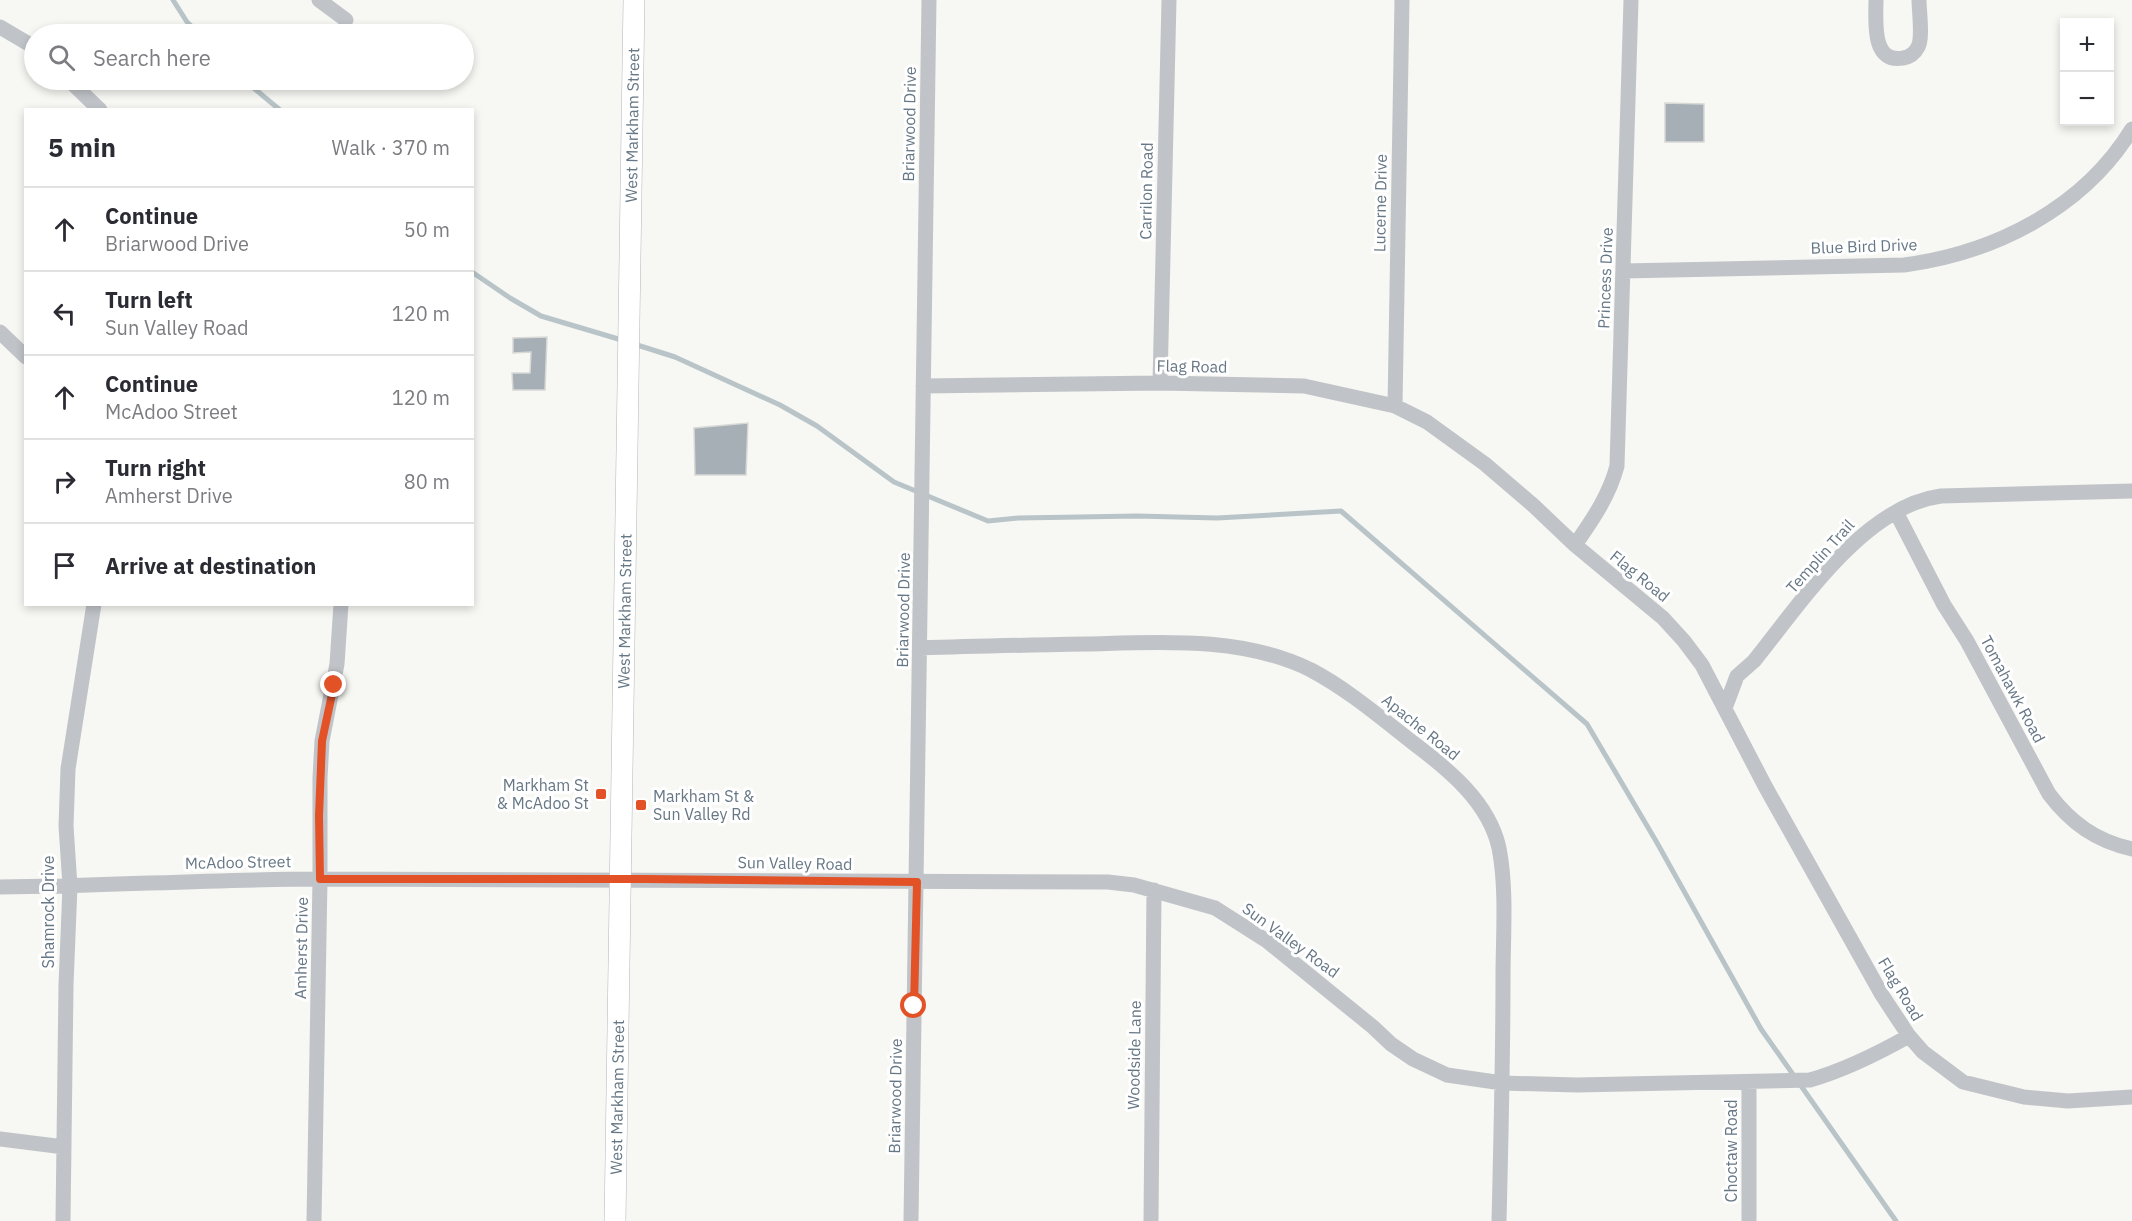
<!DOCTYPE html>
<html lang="en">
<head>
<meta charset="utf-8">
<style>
  body { margin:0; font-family:"IBM Plex Sans",sans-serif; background:#f7f7f7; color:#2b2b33 }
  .controls { position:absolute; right:18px; top:18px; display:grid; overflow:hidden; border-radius:0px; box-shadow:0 3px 9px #0003 }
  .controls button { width:54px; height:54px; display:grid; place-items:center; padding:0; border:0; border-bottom:2px solid #e1e1e2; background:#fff; color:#2b2b33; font:30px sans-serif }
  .stop { position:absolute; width:18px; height:18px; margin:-14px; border:4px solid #e35227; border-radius:50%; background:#fff }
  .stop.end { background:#e35227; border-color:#fff; box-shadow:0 2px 6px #0008 }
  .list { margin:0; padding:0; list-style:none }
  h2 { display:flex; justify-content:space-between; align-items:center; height:78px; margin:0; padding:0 24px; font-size:26px }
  h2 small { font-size:20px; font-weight:400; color:#7c7c81 }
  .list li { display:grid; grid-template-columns:39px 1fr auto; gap:18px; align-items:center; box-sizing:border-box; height:84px; padding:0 24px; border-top:2px solid #e1e1e2 }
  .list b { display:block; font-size:22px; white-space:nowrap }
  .list p { margin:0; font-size:20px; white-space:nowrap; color:#7c7c81 }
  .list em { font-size:20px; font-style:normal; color:#7c7c81 }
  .icon { flex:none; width:33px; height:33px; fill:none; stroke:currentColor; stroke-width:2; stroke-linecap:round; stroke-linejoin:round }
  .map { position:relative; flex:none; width:2132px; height:1221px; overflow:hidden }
  .search { position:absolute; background:#fff; box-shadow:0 3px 9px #0003; left:24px; top:24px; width:450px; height:66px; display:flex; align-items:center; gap:15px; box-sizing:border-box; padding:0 21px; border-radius:33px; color:#7c7c81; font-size:22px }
  .panel { position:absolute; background:#fff; box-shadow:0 3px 9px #0003; left:24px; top:108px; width:450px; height:498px; border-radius:0px }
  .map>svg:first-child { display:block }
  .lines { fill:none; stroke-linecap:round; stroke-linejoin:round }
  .stream { stroke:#b8c4c8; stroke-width:5 }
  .building { fill:#a6afb5; stroke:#d8d8d6; stroke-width:1.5 }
  .secondary-casing { stroke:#b2b8bc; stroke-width:22 }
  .street { stroke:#c0c4c8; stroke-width:15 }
  .secondary { stroke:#fff; stroke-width:21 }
  .route { stroke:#e35227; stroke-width:8 }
  .poi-dot { fill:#e35227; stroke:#fff; stroke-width:2 }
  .labels { text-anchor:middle; stroke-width:6; stroke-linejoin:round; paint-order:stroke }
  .street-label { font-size:16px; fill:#667785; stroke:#fff }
  .poi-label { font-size:16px; fill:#667785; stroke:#fff; text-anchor:end }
</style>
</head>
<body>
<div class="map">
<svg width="2132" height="1221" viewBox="0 0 2132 1221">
  <rect width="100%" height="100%" fill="#f7f7f3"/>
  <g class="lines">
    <path class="stream" d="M173 0 187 22 200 34
      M244 80 280 110
      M472 272 510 298 541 316 625 341
      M634 344 675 357 780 405 817 426 894 482 988 521 1019 518 1137 516 1217 518 1341 511 1587 724 1656 841 1761 1029 1896 1221"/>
  </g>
  <path class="building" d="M1665 103 1704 104V142H1665Z
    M547 337 545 390H513L512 373H530L531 352 513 353V338Z
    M748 423 746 475H695L694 428Z"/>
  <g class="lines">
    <g class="secondary-casing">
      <g id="secondary">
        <path id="s1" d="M615 1221 634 0"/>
      </g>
    </g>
    <path class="street" d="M319 0 346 20
      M1876 0C1876 20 1871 64 1903 58 1910 57 1915 53 1918 47 1923 38 1919 11 1919 0
      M0 27 34 47
      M69 80 100 110
      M1623 271 1904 265C1994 253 2083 209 2132 129
      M0 332 26 357
      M1160 383 1169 0
      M923 386 1160 383 1304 386 1395 406 1427 422 1485 464 1534 506 1575 545 1663 618 1684 641 1702 665 1765 786 1882 995 1909 1036 1923 1052 1963 1082 2024 1097 2068 1101 2132 1097
      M1395 406 1402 0
      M1896 512 1944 605 1967 641 2049 794C2071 823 2096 841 2132 849
      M1575 545C1593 519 1609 496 1617 466L1631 0
      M921 648C976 646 1031 645 1087 644 1161 642 1242 636 1311 670 1347 689 1380 717 1412 742 1448 769 1489 802 1499 848 1507 889 1503 936 1503 977 1503 1059 1501 1140 1499 1221
      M1725 708 1737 676 1754 661C1800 604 1864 506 1941 496L2132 491
      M0 887C108 886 215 879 323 879 585 878 846 883 1108 882L1134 885 1215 908 1267 941 1373 1027 1391 1044 1413 1059 1447 1075 1502 1083 1577 1085 1810 1080C1845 1070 1877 1054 1909 1036
      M0 1139 64 1147
      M63 1221 66 985 70 886 66 826 68 769 94 604
      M314 1221 320 879V778L322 741 337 664 341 604
      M911 1221 929 0
      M1151 1221 1154 890
      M1749 1221V1082"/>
    <use href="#secondary" class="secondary"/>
  </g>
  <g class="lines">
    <path class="route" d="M334 685 322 741 319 816 320 879H646L917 882 914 1006"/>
  </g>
  <g class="poi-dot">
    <rect x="595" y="788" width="12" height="12" rx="3"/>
    <rect x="635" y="799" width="12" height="12" rx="3"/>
  </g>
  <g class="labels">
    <g class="street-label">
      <text transform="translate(909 124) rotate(-89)" y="6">Briarwood Drive</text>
      <text dy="6" stroke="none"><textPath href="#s1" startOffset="1096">West Markham Street</textPath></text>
      <text transform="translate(1146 191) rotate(-89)" y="6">Carrilon Road</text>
      <text transform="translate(1380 203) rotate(-89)" y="6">Lucerne Drive</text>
      <text transform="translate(1864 246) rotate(-2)" y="6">Blue Bird Drive</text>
      <text transform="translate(1605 278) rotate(-88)" y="6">Princess Drive</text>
      <text transform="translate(1192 366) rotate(1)" y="6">Flag Road</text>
      <text transform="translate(1820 556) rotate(-48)" y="6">Templin Trail</text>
      <text transform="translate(1640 576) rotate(39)" y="6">Flag Road</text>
      <text dy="6" stroke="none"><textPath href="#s1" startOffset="610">West Markham Street</textPath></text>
      <text transform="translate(903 610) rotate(-89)" y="6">Briarwood Drive</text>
      <text transform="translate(2013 689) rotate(62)" y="6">Tomahawk Road</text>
      <text transform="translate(1421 727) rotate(39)" y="6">Apache Road</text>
      <text transform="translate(238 862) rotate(-1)" y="6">McAdoo Street</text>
      <text transform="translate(795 863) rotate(1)" y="6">Sun Valley Road</text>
      <text transform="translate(48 912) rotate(-90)" y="6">Shamrock Drive</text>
      <text transform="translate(1291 940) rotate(36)" y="6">Sun Valley Road</text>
      <text transform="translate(301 948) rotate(-89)" y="6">Amherst Drive</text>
      <text transform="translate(1901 989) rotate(59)" y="6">Flag Road</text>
      <text transform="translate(1134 1055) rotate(-89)" y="6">Woodside Lane</text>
      <text dy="6" stroke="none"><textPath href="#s1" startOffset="124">West Markham Street</textPath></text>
      <text transform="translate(895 1096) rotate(-89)" y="6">Briarwood Drive</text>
      <text transform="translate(1731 1151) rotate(-90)" y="6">Choctaw Road</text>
    </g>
    <g class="poi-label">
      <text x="589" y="791">Markham St<tspan x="589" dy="18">&amp; McAdoo St</tspan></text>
      <text x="653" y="802" text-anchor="start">Markham St &amp;<tspan x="653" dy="18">Sun Valley Rd</tspan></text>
    </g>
  </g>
</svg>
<div class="controls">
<button>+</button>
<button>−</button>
</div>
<div class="stop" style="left:914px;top:1006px"></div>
<div class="stop end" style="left:334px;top:685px"></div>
<div class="search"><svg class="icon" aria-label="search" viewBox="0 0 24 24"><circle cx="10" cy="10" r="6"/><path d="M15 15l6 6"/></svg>Search here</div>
<section class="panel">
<h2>5 min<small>Walk · 370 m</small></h2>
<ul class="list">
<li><svg class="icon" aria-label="ahead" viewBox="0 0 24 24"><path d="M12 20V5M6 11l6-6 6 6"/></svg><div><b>Continue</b><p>Briarwood Drive</p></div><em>50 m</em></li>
<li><svg class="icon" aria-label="left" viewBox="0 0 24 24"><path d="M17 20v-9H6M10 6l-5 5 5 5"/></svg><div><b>Turn left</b><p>Sun Valley Road</p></div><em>120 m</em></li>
<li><svg class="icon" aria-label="ahead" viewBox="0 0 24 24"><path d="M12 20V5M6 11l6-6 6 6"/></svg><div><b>Continue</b><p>McAdoo Street</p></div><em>120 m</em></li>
<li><svg class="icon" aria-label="right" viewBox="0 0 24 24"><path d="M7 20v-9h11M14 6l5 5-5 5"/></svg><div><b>Turn right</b><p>Amherst Drive</p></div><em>80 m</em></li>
<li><svg class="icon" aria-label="arrive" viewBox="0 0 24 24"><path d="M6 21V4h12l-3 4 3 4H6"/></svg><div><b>Arrive at destination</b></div></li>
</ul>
</section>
</div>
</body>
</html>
